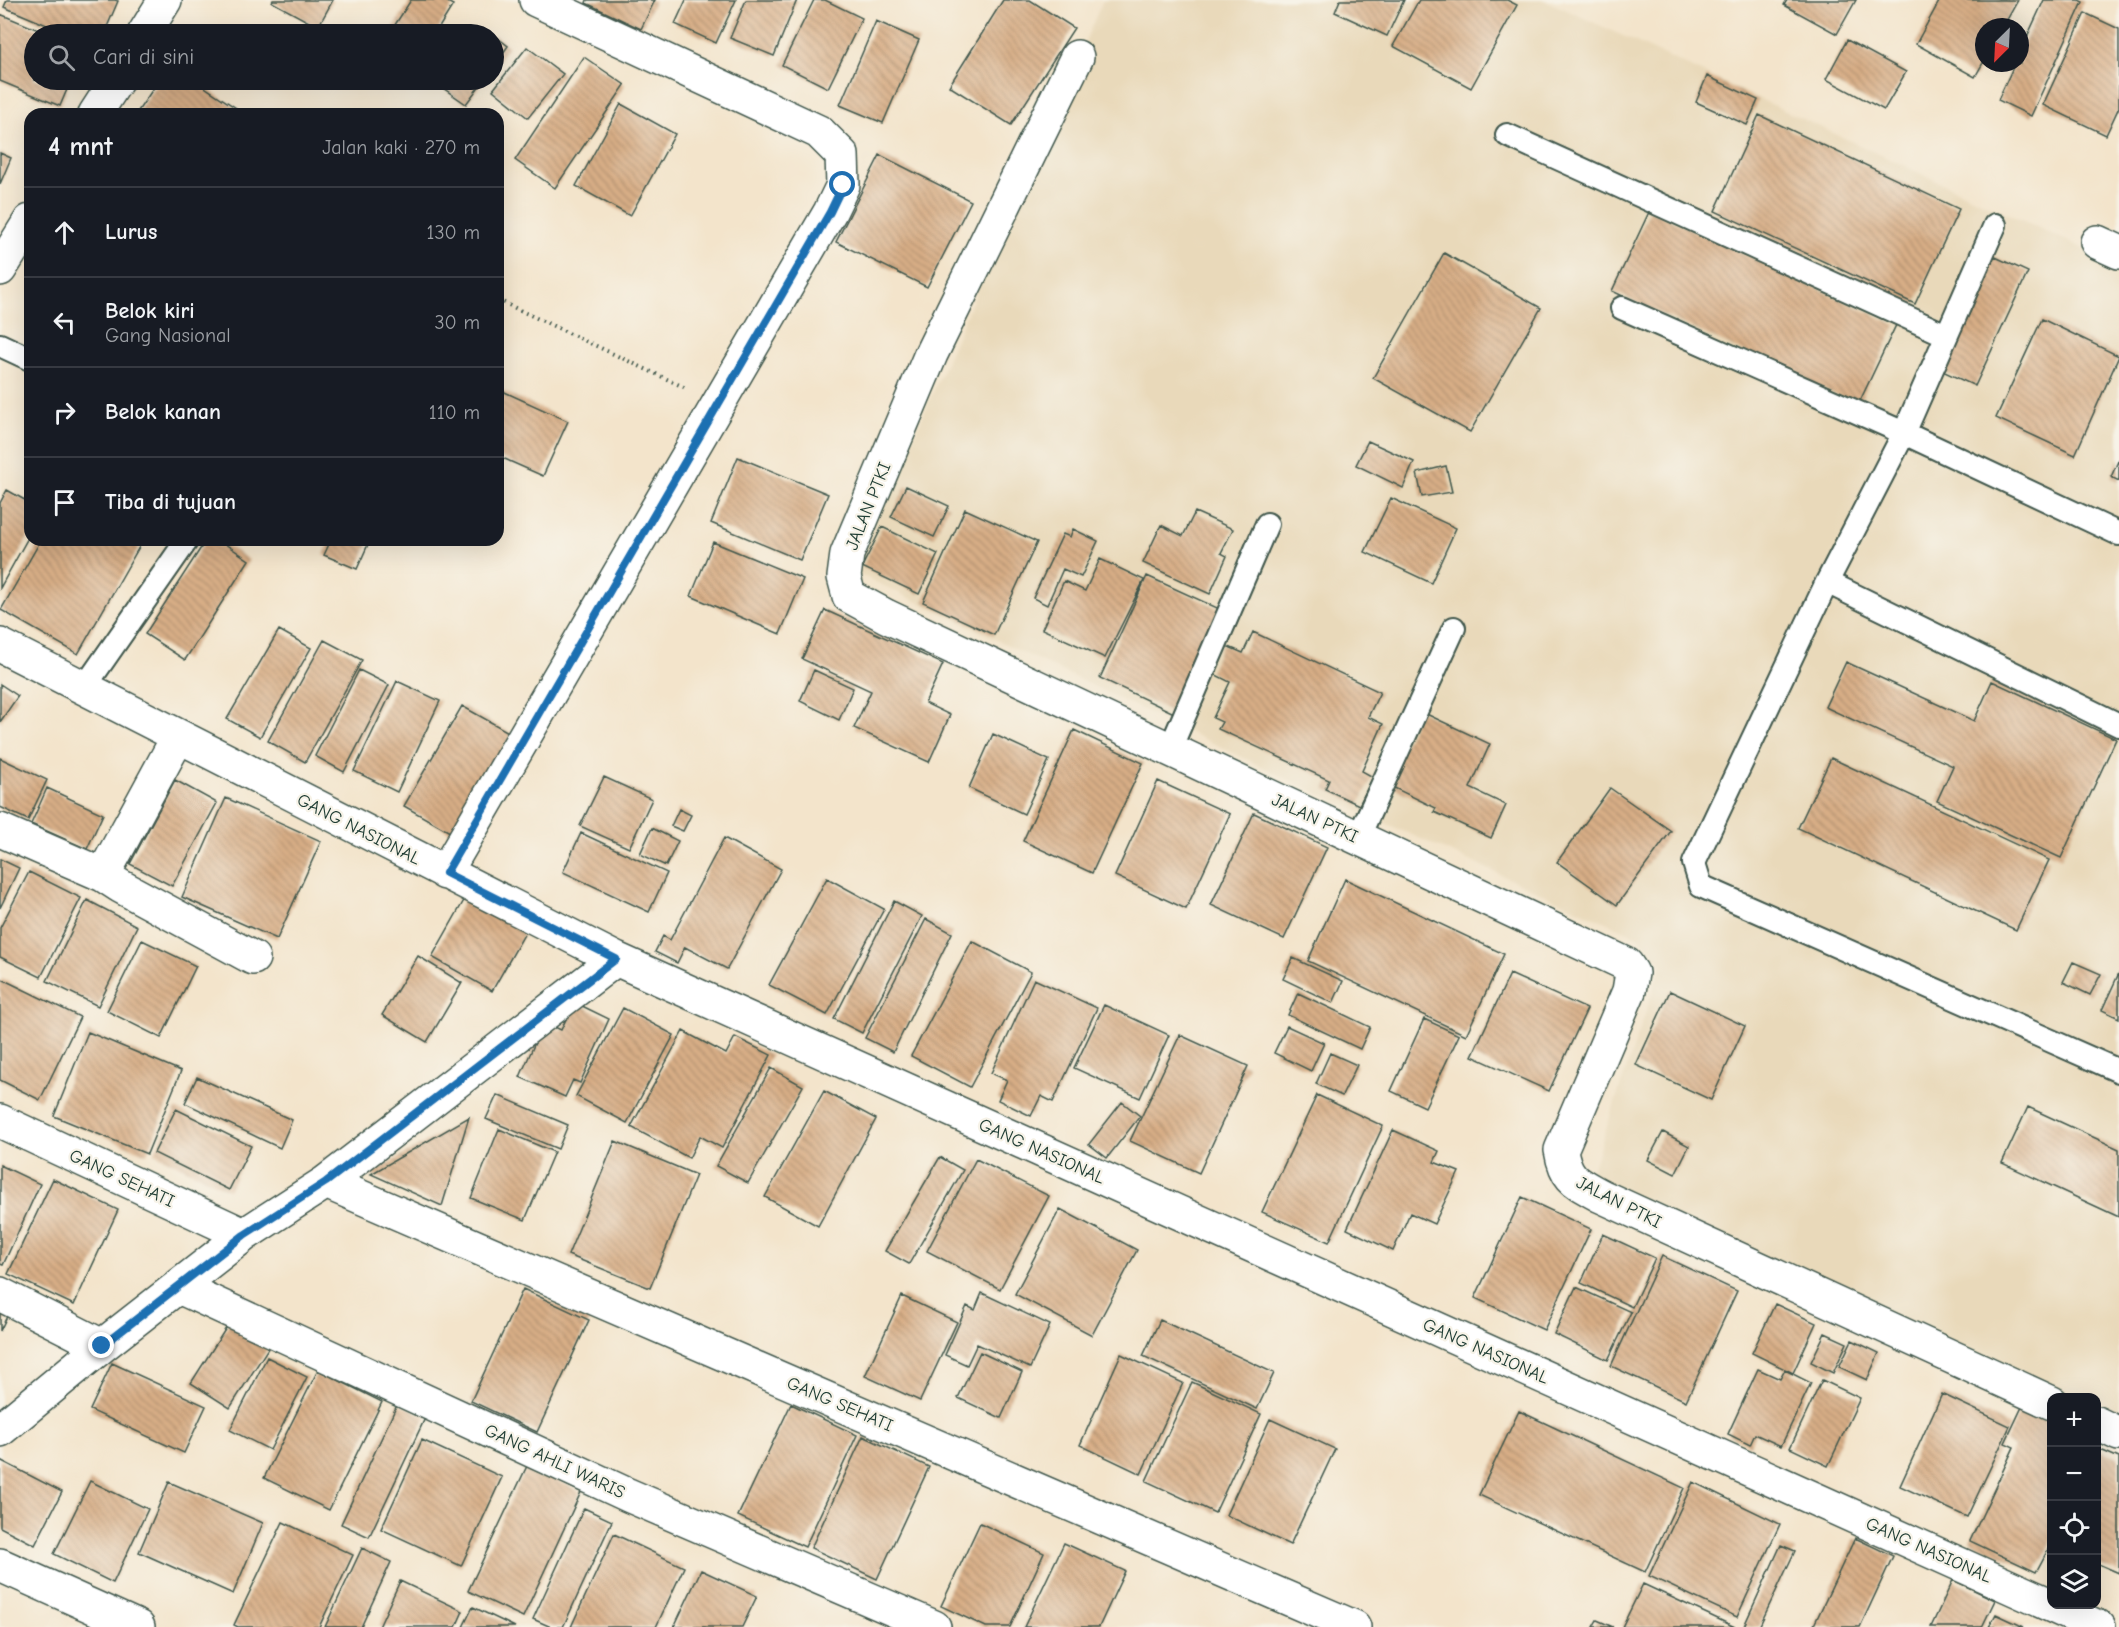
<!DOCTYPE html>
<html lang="id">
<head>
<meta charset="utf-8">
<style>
  body { margin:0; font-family:"Comic Neue",sans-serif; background:#242831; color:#f1f3f6 }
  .controls { position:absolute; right:18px; bottom:18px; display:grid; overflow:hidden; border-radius:12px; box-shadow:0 6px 24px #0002 }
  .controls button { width:54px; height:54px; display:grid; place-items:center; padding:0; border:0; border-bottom:2px solid #363941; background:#171b24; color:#f1f3f6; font:30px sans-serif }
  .compass { position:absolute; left:1975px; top:18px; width:54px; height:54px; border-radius:50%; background:#171b24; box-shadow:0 6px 24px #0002; rotate:204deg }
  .stop { position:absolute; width:18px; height:18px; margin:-14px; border:4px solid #1f6fb2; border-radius:50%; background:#fff }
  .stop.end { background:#1f6fb2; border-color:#fff; box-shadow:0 2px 6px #0008 }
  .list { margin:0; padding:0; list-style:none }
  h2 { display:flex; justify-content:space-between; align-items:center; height:78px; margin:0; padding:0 24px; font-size:26px }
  h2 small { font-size:20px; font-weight:400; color:#9ea1a6 }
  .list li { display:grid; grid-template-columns:39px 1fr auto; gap:18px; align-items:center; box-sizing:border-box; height:90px; padding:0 24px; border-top:2px solid #363941 }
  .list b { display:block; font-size:22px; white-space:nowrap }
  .list p { margin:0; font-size:20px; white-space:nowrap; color:#9ea1a6 }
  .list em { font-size:20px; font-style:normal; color:#9ea1a6 }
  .icon { flex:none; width:33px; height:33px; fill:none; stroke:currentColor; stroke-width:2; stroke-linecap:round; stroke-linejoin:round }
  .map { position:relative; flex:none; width:2119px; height:1627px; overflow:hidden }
  .search { position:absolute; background:#171b24; box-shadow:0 6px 24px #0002; left:24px; top:24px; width:480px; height:66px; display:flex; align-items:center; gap:15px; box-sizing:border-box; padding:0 21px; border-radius:33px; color:#9ea1a6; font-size:22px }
  .panel { position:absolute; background:#171b24; box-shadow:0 6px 24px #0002; left:24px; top:108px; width:480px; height:438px; border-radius:18px }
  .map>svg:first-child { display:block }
  .built { fill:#e9d9ba }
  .building { fill:url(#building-back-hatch) }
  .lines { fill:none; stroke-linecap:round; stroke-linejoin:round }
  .lane-casing { stroke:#3f564b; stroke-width:26 }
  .street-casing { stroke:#3f564b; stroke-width:36 }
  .path { stroke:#3f564b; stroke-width:4; stroke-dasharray:1.5 4.5; stroke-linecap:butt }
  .lane { stroke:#fff; stroke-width:22 }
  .street { stroke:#fff; stroke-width:33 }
  .route { stroke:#1f6fb2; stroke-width:8 }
  .labels { text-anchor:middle; stroke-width:4.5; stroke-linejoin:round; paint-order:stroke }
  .street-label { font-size:18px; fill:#1f3d34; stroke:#f7f3e8 }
</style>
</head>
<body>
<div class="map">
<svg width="2119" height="1627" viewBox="0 0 2119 1627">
  <defs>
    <pattern id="building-back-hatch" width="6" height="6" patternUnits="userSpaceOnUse" patternTransform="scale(1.5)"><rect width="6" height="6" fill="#d8ae86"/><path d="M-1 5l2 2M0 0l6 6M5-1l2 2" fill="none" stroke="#af8f6e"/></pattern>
  </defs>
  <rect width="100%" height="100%" fill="#f7f3e8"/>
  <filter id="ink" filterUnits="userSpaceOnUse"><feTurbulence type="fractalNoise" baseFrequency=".0167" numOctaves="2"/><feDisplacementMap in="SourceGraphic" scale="12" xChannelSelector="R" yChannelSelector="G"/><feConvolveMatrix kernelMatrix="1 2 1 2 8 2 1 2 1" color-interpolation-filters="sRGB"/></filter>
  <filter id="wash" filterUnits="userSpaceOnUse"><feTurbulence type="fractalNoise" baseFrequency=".008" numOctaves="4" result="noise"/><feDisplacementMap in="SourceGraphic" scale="24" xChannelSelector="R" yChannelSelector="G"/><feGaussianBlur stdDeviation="1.35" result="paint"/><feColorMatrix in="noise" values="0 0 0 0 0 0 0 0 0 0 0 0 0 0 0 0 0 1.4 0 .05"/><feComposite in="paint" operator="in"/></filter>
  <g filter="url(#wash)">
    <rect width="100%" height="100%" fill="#f3e4cb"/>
    <path class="built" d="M1103 0H1545L2119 265V1420L2097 1409 2096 1398 2070 1397 1589 1179 1662 964 1637 936 1298 784 855 572Z"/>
    <g id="blocks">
      <path class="building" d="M7 0H115L118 1 104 34H68L4 7Z
        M273 0H333L318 27 272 2Z
        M411 0H444L453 5 435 34H389Z
        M587 0H655L641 29 586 3Z
        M686 0H736L716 43 675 24Z
        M746 0H797L774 56 730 38Z
        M814 0H825L862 18 828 88 782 65Z
        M1003 0H1030L1074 28 1011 125 949 86Z
        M1340 0H1404L1387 36 1335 12Z
        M1419 0H1507L1517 5 1471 88 1393 46Z
        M1787 0H1856L1837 34 1784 5Z
        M1940 0H2018L2003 27H1984V61L1975 77 1916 44Z
        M2044 0H2079L2083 2 2031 116 1998 100 2015 63H2020V52Z
        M2085 13 2119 29V107L2106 135 2043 105Z
        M0 14 48 34H34V80H71L60 106 0 81Z
        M876 21 919 40 883 123 840 105Z
        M494 35 508 46 494 66Z
        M1847 40 1906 72 1884 110 1826 79Z
        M527 47 563 74 528 118 493 90Z
        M584 57 625 85 555 188 515 160Z
        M1707 76 1758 100 1747 125 1696 102Z
        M159 80H194L236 108 232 114H136Z
        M449 80H484L466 104 443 88Z
        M621 104 675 134 630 216 576 186Z
        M1759 115 1959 209 1915 304 1715 211Z
        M0 153 11 158 0 184Z
        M880 155 971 201 927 287 836 242Z
        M1650 210 1896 325 1858 405 1612 291Z
        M1444 253 1541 308 1470 432 1373 378Z
        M1991 255 2028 272 1975 386 1938 369Z
        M2042 319 2119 356 2075 455 1996 418Z
        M498 389 568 421 543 476 498 456Z
        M1368 441 1414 462 1403 488 1356 465Z
        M738 457 828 494 800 560 711 523Z
        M2119 459V481L2111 477Z
        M1446 466 1452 492 1422 497 1417 473Z
        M906 486 949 506 934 537 891 517Z
        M7 490 30 503V534L0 588V503Z
        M1391 498 1456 528 1431 583 1365 552Z
        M965 509 1037 542 994 635 923 602Z
        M1195 512 1233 529 1221 553 1227 556 1210 594 1143 563 1161 525 1183 536Z
        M882 527 938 554 919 594 862 567Z
        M1073 529 1098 541 1081 577 1063 569 1047 605 1033 598 1063 534 1070 537Z
        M41 540H143L78 654 1 610Z
        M206 540H219L249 560 185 660 145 634Z
        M331 540H370L357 569 324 555Z
        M713 542 803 579 780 634 691 596Z
        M1100 559 1144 580 1105 658 1042 629 1064 581 1085 591Z
        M1147 576 1224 611 1176 714 1100 678Z
        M825 610 943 664 925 703 950 715 929 762 854 728 871 691 802 659Z
        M279 630 311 648 260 737 227 719Z
        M1253 632 1380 692 1368 717 1383 724 1362 771 1373 777 1359 805 1325 789 1329 780 1218 729 1222 722 1213 718 1230 682 1210 672 1222 644 1243 653Z
        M324 640 362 660 305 762 268 741Z
        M1846 662 1974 721 1992 681 2116 739 2061 858 1937 801 1953 766 1825 707Z
        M359 670 389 685 344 772 315 756Z
        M814 670 853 688 839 720 800 701Z
        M397 681 440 701 397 792 354 771Z
        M0 684 18 696 0 722Z
        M462 706 512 734 455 835 404 806Z
        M1420 711 1490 744 1470 788 1506 805 1491 838 1434 812 1436 808 1386 784Z
        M1074 730 1143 763 1092 873 1023 841Z
        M993 734 1049 760 1024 814 969 788Z
        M0 758 47 780 28 820 0 807Z
        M1831 758 2049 860 2016 930 1798 828Z
        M604 777 652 799 629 848 580 826Z
        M175 780 217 803 172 886 130 864Z
        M1158 781 1230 814 1186 909 1115 876Z
        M47 788 103 814 87 849 31 824Z
        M1610 788 1671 831 1617 905 1557 862Z
        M226 798 321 841 277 939 182 897Z
        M679 809 691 815 683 831 671 826Z
        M1254 813 1327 847 1284 939 1211 905Z
        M652 828 678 841 666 866 640 854Z
        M581 833 667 873 649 912 563 872Z
        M724 838 781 869 727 969 685 947 677 963 655 952 663 936 670 940Z
        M0 859 19 868 0 908Z
        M29 872 81 898 41 977 0 957V928Z
        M827 878 884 909 827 1015 769 985Z
        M1345 879 1504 954 1466 1035 1308 961Z
        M466 897 526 931 492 991 432 957Z
        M87 900 137 926 98 1006 47 981Z
        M894 901 922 916 862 1033 834 1019Z
        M926 919 952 933 893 1052 865 1038Z
        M142 940 196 966 161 1038 107 1011Z
        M972 941 1031 972 970 1087 911 1056Z
        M418 956 462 983 427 1042 382 1015Z
        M1293 958 1343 981 1333 1003 1283 979Z
        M2073 962 2101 974 2090 995 2063 982Z
        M2119 973V1018L2102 1010Z
        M1510 974 1587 1009 1549 1091 1472 1056Z
        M2 979 80 1017 40 1100 0 1080V983Z
        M1034 979 1097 1008 1053 1102 1041 1096 1031 1116 998 1100 1007 1080 991 1073Z
        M1670 991 1745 1026 1711 1100 1636 1065Z
        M1298 993 1370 1027 1360 1049 1288 1015Z
        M574 1002 609 1019 580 1083 573 1080 565 1097 520 1077 544 1022 561 1030Z
        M1104 1005 1169 1035 1140 1098 1074 1068Z
        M623 1008 674 1035 627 1123 576 1096Z
        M1424 1019 1459 1035 1425 1107 1391 1091Z
        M1287 1026 1324 1043 1311 1071 1274 1053Z
        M683 1031 726 1054 735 1037 771 1055 722 1148 700 1136 689 1158 631 1127Z
        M88 1032 181 1071 147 1154 54 1116Z
        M1180 1035 1248 1066 1199 1173 1130 1141Z
        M1330 1053 1357 1065 1342 1096 1316 1084Z
        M771 1068 803 1086 748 1183 716 1166Z
        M197 1077 292 1120 280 1148 185 1103Z
        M824 1091 876 1119 818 1226 765 1197Z
        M497 1095 568 1125 558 1149 486 1119Z
        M1317 1095 1383 1126 1329 1242 1262 1212Z
        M1122 1102 1140 1116 1107 1158 1089 1144Z
        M2028 1107 2119 1149V1217L2002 1163Z
        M176 1109 251 1146 229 1190 154 1153Z
        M469 1117 442 1206 371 1174Z
        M499 1129 554 1152 525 1220 471 1198Z
        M1393 1130 1439 1151 1434 1162 1459 1172 1434 1224 1410 1213 1393 1251 1347 1229Z
        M1663 1132 1689 1146 1675 1174 1648 1160Z
        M615 1141 696 1175 650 1288 568 1255Z
        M940 1157 963 1170 909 1264 885 1251Z
        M976 1159 1049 1196 1000 1289 927 1251Z
        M0 1165 40 1184 3 1265 0 1264Z
        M53 1179 118 1210 74 1305 8 1274Z
        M1522 1197 1591 1229 1544 1330 1475 1298Z
        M1060 1209 1137 1250 1092 1335 1015 1294Z
        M1603 1234 1655 1258 1632 1307 1581 1283Z
        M1662 1256 1737 1291 1686 1401 1611 1366Z
        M1576 1287 1631 1312 1608 1360 1554 1334Z
        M523 1289 589 1320 537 1432 471 1401Z
        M982 1293 1050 1325 1030 1368 977 1344 967 1365 945 1355 967 1306 975 1310Z
        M902 1296 957 1322 920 1401 865 1376Z
        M1775 1304 1816 1323 1793 1373 1752 1353Z
        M0 1310 8 1314 0 1331Z
        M233 1317 272 1342 230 1408 191 1383Z
        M1160 1320 1274 1373 1257 1409 1143 1356Z
        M1825 1333 1847 1343 1833 1373 1811 1362Z
        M1852 1340 1879 1353 1867 1380 1839 1367Z
        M980 1352 1022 1372 1001 1418 958 1398Z
        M1121 1354 1183 1383 1141 1474 1080 1445Z
        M267 1357 307 1377 270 1450 230 1430Z
        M112 1363 206 1406 184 1453 90 1410Z
        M1758 1369 1780 1379 1785 1370 1811 1383 1781 1446 1755 1434 1750 1445 1728 1434Z
        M318 1370 382 1402 329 1510 264 1478Z
        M1822 1380 1860 1398 1828 1466 1790 1448Z
        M1192 1382 1261 1414 1215 1513 1146 1481Z
        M1942 1394 2010 1426 1967 1517 1900 1486Z
        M398 1403 426 1416 369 1537 341 1524Z
        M791 1404 857 1435 805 1547 738 1516Z
        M2022 1407 2052 1421V1542L2036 1572 1970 1541 2014 1447 2005 1443Z
        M1519 1411 1684 1488 1645 1572 1479 1495Z
        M1270 1419 1335 1449 1290 1545 1226 1515Z
        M863 1436 929 1467 877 1579 811 1548Z
        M422 1440 502 1477 461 1566 381 1529Z
        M2096 1448 2119 1458V1573L2096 1563Z
        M0 1460 62 1492 35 1545 0 1527Z
        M527 1466 581 1492 523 1617 468 1591Z
        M90 1481 148 1509 113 1583 54 1554Z
        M169 1482 263 1523 233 1594 139 1552Z
        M1693 1482 1780 1524 1737 1617 1649 1576Z
        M584 1508 612 1521 563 1627H551L533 1619Z
        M283 1522 353 1555 319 1627H238L234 1625Z
        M980 1523 1044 1553 1010 1627H986L941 1606Z
        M614 1534 684 1567 656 1627H571Z
        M1855 1538 1893 1556 1860 1627H1813Z
        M1064 1543 1125 1571 1099 1627H1024Z
        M1781 1545 1795 1551 1759 1627H1746L1744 1626Z
        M362 1548 391 1562 361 1627H325Z
        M701 1570 757 1596 742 1627H674Z
        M1953 1580 1995 1600 1982 1627H1931Z
        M400 1581 463 1611 456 1627H379Z
        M1643 1584 1735 1627H1622Z
        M473 1607 515 1627H463Z
        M1996 1614 2024 1627H1989Z
        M1597 1620 1613 1627H1593Z"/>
    </g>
  </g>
  <g filter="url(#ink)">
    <use href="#blocks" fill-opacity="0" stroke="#3f564b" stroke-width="1.5"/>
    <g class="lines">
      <g class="lane-casing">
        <path id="lane" d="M1507 135 1946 335
          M1995 225 1904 433 1827 582 1694 863 1701 886 2119 1071
          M1622 308 1904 433 2119 534
          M0 345 30 359
          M1827 582 2119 725
          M84 688 187 540
          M1170 749 1267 524
          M1358 838 1454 628"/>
      </g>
      <g class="street-casing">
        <path id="street" d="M144 34 165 0
          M1077 57 931 354 847 554 844 577 849 596 886 616 1626 964 1632 973 1629 991 1561 1150C1566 1180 1576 1182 1601 1196L2052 1403
          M95 114 117 80
          M2097 242 2119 252
          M0 269 30 221
          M0 645 616 959 2099 1627
          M178 737 103 875 120 886 253 958
          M0 830 103 875
          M445 873 830 212 843 185 842 155 819 132 536 0
          M0 1121 244 1235
          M326 1182 1354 1627
          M179 1287 628 1495 934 1627
          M0 1294 102 1346
          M2096 1423 2119 1434
          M0 1430 102 1346 244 1235 326 1182 616 959
          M0 1565 138 1627"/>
      </g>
      <path class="path" d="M498 300 686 388"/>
      <use href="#lane" class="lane"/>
      <use href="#street" class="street"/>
    </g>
  </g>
  <g class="lines" filter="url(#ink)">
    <path class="route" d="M102 1346 244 1235 326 1182 616 959 446 873 830 212 843 185"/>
  </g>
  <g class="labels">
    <g class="street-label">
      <text transform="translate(868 506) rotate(-68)" y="6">JALAN PTKI</text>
      <text transform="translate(1315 818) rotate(25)" y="6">JALAN PTKI</text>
      <text transform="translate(359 829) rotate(27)" y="6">GANG NASIONAL</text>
      <text transform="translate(1042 1151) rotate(24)" y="6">GANG NASIONAL</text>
      <text transform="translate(122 1178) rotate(25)" y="6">GANG SEHATI</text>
      <text transform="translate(1619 1202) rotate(27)" y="6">JALAN PTKI</text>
      <text transform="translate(1486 1351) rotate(24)" y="6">GANG NASIONAL</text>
      <text transform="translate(840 1404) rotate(23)" y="6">GANG SEHATI</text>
      <text transform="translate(555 1461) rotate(25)" y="6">GANG AHLI WARIS</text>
      <text transform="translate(1929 1550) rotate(24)" y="6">GANG NASIONAL</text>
    </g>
  </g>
</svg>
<div class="controls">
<button>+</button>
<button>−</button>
<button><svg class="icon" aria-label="locate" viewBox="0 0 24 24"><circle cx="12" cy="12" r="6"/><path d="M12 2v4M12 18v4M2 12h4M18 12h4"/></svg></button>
<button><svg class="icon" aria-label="layers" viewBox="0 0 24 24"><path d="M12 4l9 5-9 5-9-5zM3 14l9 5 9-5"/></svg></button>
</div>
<svg class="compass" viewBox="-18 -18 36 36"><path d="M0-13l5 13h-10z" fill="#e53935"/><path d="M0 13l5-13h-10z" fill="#9ea1a6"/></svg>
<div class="stop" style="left:843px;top:185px"></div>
<div class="stop end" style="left:102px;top:1346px"></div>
<div class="search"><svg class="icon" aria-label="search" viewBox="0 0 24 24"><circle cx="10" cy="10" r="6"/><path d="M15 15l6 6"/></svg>Cari di sini</div>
<section class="panel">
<h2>4 mnt<small>Jalan kaki · 270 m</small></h2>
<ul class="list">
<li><svg class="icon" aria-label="ahead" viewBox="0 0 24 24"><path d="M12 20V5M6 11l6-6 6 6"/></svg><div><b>Lurus</b></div><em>130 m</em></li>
<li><svg class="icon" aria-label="left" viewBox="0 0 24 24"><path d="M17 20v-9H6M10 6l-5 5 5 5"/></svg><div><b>Belok kiri</b><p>Gang Nasional</p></div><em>30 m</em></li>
<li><svg class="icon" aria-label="right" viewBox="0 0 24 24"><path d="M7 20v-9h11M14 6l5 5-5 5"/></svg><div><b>Belok kanan</b></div><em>110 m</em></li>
<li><svg class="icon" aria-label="arrive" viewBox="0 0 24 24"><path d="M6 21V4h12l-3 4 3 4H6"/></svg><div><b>Tiba di tujuan</b></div></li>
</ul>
</section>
</div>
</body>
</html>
